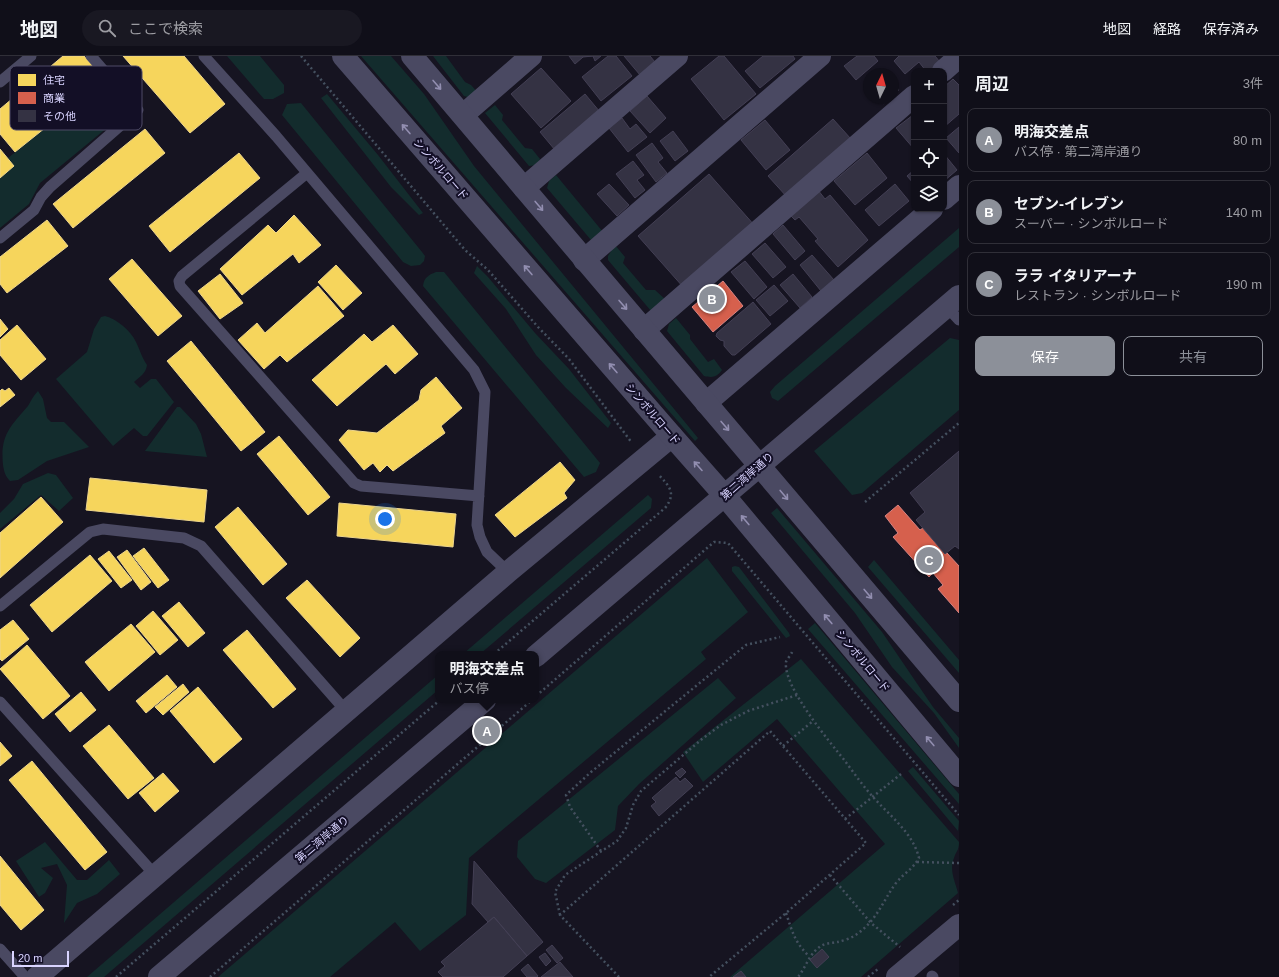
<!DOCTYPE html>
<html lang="ja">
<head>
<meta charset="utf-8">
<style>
  body { margin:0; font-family:Helvetica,"Noto Sans JP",sans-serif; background:#191822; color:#f1f3f6 }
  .controls { position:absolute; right:12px; top:12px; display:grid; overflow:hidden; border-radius:8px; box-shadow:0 1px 3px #0004 }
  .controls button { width:36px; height:36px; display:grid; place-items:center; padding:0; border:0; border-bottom:1px solid #302f38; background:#100f19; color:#f1f3f6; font:20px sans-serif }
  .compass { position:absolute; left:863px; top:12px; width:36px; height:36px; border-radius:50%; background:#100f19; box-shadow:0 1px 3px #0004; rotate:5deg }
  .scale { position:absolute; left:12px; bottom:10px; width:57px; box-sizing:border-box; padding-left:4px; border:2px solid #d9d4ff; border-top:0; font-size:11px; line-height:14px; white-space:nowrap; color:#d9d4ff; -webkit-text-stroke:3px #130f26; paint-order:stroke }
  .you { position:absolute; left:385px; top:463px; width:14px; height:14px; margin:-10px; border:3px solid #fff; border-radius:50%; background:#1a73e8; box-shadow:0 0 0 6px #1a73e833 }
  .badge { display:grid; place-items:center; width:26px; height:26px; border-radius:50%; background:#8c9099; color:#fff; font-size:13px; font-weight:700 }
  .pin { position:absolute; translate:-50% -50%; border:2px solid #fff; box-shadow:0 1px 4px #0006 }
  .popup { position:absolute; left:435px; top:595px; width:104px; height:52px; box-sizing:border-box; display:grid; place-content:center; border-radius:8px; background:#100f19; filter:drop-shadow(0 1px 3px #0005); font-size:13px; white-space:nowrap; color:#9c9ca2 }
  .popup b { font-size:15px; color:#f1f3f6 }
  .popup::after { content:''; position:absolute; left:50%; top:100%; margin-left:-8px; border:8px solid transparent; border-top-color:#100f19 }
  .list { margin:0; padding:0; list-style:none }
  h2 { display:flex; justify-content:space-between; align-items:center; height:52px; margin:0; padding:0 16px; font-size:17px }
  h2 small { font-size:13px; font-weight:400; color:#9c9ca2 }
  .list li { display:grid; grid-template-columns:26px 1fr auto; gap:12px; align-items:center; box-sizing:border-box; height:64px; margin:0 8px 8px; padding:0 8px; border:1px solid #302f38; border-radius:8px }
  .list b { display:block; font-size:15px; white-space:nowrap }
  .list p { margin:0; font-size:13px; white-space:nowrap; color:#9c9ca2 }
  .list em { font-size:13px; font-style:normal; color:#9c9ca2 }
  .actions { display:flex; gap:8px; padding:12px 16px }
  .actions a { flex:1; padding:9px 0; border:1px solid #8c9099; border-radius:8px; text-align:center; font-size:14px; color:#8c9099 }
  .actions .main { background:#8c9099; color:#fff }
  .icon { flex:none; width:22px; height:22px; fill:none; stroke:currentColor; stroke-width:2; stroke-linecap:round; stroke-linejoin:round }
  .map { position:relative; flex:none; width:959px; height:921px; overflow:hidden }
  header { display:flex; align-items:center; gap:24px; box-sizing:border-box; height:56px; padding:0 20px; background:#100f19; border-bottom:1px solid #302f38 }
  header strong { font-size:19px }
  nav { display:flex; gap:22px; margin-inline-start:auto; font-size:14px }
  .search { width:280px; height:36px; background:#191822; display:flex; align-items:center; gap:10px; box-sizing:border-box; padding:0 14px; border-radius:22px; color:#9c9ca2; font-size:15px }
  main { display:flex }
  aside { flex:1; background:#100f19 }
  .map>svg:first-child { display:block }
  .green { fill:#132c2d }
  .homes { fill:#f6d55c; stroke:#edd58d }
  .shops { fill:#d6604d; stroke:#d78382 }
  .building { fill:#343243; stroke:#433f54 }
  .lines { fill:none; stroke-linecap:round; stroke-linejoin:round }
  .path { stroke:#44505f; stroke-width:2.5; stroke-dasharray:2 3; stroke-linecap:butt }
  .service { stroke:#4a4962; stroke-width:11 }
  .minor { stroke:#4a4962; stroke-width:22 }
  .tertiary { stroke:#4a4962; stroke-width:22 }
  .oneway { stroke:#928eb0 }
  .labels { text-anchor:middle; stroke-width:4; stroke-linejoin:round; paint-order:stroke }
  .street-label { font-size:11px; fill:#d9d4ff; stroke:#130f26 }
  .key { fill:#130f26; stroke:#4e4a67; stroke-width:1 }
  .key-label { font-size:11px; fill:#d9d4ff }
</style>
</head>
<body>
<header>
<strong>地図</strong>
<div class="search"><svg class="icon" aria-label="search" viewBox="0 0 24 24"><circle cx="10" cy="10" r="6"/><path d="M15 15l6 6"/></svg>ここで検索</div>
<nav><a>地図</a><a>経路</a><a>保存済み</a></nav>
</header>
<main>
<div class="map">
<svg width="959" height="921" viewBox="0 0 959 921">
  <rect width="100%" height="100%" fill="#161421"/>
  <path class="green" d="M227 0H260L284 29V37L273 43H264Z
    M361 0H391L424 38 474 110 698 382 695 385Z
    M433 0H446L465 26 471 29 479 38 471 42 464 40Z
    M105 24H107C116 34 130 43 125 57L40 127 29 148 0 172V122L14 110 8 102Z
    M327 38 378 99 423 157 419 159 391 131 321 42Z
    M301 47 422 196 425 200 424 205 420 209 411 210 403 206 282 59 287 48Z
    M495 49 503 59 502 64 525 92 532 93 540 103 537 109 529 110 485 57Z
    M556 119 603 176 591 184 547 132 549 125Z
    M959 172V191L778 345 772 342 770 336 775 330Z
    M615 189 625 201 623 207 646 234H655L666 244 651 255 608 204V200Z
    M477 210 488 221 535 277 569 313 611 367 608 372 566 332 536 299 506 253 474 217Z
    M436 216H444L600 407 596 416 584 421 423 230C424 222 428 219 436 216Z
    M105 260C117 263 131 275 136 286 140 294 142 302 147 309 146 318 139 321 134 326L140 332 151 323H156L174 346 147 380H143L134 372 113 390 56 323 87 296 94 273 101 261Z
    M676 262 690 279V283L708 306 714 303 722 314C717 321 713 322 704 320L667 275 669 268Z
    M950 282 959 284V354L862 437 852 439 814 395Z
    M38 335 43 343 47 362 51 366H64L89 391 47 405 18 424 10 425C5 420 4 415 3 409 0 379 10 371 28 350 31 345 33 340 38 335Z
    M177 351H180L196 368 201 378 207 401 145 395Z
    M48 417 56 419 73 442 59 455 41 439 0 473V457L14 443 23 428Z
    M648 439 652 443 651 452 480 598H463Z
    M777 452 882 576 933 651 959 682V692L934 657 892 611 855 557 771 457Z
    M707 502 748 556 701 596 706 603 469 802 466 859 420 895 395 866 330 921H218Z
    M874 504 959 604V617L868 511Z
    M735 510 739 511 789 577 790 580 786 582 732 515V511Z
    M815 567 959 738V748L808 573Z
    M801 603 959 786C959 795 956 795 954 802 949 814 955 825 958 837L861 921H730L885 788 777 663 703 726 683 696Z
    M438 619V634L104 921H87Z
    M718 622 736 642 639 728 618 750 615 774 546 827 535 823 517 801 518 785Z
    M913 711 959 765 958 775 908 715Z
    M45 786 77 824H87L109 804 120 818 97 838 77 847 64 867 67 829 57 808 41 812 53 822 45 837 39 841 16 805Z"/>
  <path class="homes" d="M63 0H84L105 24 15 96 0 78V53Z
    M123 0H184L225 48 190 77Z
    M145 73 165 97 73 172 53 148Z
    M0 93 14 110 0 122Z
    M239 97 260 122 170 196 149 170Z
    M294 159 321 189 299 207 293 198 242 239 220 213 268 169 276 177Z
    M47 164 68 190 7 237 0 228V201Z
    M132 203 182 260 158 280 109 223Z
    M336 209 362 237 343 254 318 226Z
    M220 218 243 247 220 263 198 235Z
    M318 230 344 260 287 306 280 299 264 313 238 284 257 267 265 277Z
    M0 263 8 273 0 281Z
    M17 269 46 303 21 324 0 299V284Z
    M393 269 418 298 395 318 386 308 337 350 312 324 364 278 372 286Z
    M191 285 265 376 241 395 167 305Z
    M436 321 462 352 441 370 445 377 393 415 387 409 380 416 373 407 364 414 339 384 348 374 377 377 419 344 421 334Z
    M9 332 15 339 0 351V335L2 333 5 335Z
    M279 380 330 441 308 459 257 398Z
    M560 406 575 424 564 437 567 442 515 481 495 459Z
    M90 422 207 434 204 466 86 454Z
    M41 441 63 466 0 522V477Z
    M339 447 456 458 453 491 337 480Z
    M238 451 287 508 263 529 215 471Z
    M144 492 169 524 158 532 133 500Z
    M127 494 151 526 141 534 117 501Z
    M109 495 132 524 121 532 98 503Z
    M90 499 112 525 52 576 30 549Z
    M307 524 360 582 340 601 286 542Z
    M179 546 205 577 188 591 162 560Z
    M153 555 178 584 160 599 136 570Z
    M13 564 29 583 2 605 0 603V574Z
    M131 568 155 596 109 635 85 606Z
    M247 574 296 633 273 652 223 594Z
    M27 589 70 640 43 663 0 613Z
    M167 619 177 631 146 657 136 645Z
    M183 628 189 636 163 659 155 651Z
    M198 631 242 683 214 707 170 655Z
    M81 636 96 654 70 676 55 658Z
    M109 669 154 722 128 743 83 690Z
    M0 686 12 700 0 710Z
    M32 705 107 796 85 814 9 724Z
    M163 717 179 735 155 756 139 737Z
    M0 800 44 854 21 874 0 849Z"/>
  <path class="shops" d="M723 225 743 250 713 276 692 251Z
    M898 449 920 474 923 472 945 498 947 497 959 510V557L938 533 943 529 933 517 929 521 893 481 898 477 885 460Z"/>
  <path class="building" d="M569 0H601L595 5 593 0 583 1 575 8Z
    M608 0H616L632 20 601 45 582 21Z
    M624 0H650L655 6 640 19Z
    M719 0H724L756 38 724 64 691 23Z
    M763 0H793L795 3 760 32 745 15Z
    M857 0H874L878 5 856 24 844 10Z
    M899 0H935L940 6 930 15H926L919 6 905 18 894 5Z
    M541 12 571 45 541 72 511 38Z
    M953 23 959 29V58L944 71V31Z
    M893 27 899 34 893 40Z
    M585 38 600 56 555 94 540 76Z
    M647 40 666 62 650 77 630 55Z
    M878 42H891L883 48Z
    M913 59 914 60V93L896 72Z
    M622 62 630 73 636 68 647 81 628 96 609 72Z
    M833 63 851 83 787 141 768 120Z
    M765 64 790 94 766 114 741 84Z
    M959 71V97L946 82Z
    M673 75 688 95 675 105 660 85Z
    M652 87 663 102 658 106 667 117 656 126 636 99Z
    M867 97 887 122 855 149 834 125Z
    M944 98 957 114 944 125Z
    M633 105 644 119 637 124 645 134 635 142 616 118Z
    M914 114V128L907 120Z
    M709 118 755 170 684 232 638 180Z
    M609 128 629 149 617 160 597 138Z
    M895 128 909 145 879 170 865 154Z
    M818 134 825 143 830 139 868 184 838 211 815 185 818 183 799 161 795 164 789 158Z
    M783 169 805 195 795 204 773 178Z
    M765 187 786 211 773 222 752 198Z
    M812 199 834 224 821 235 800 209Z
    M745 205 767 231 754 243 731 216Z
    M793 218 812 241 800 252 780 229Z
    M774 229 788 245 770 260 756 244Z
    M753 246 771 268 735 299H732L724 290V285L720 284 716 280 717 277Z
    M959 395V493L955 490 945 498 916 464 925 456 910 437Z
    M682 712 686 716 680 722 675 717Z
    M676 721 680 726 685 722 693 730 659 760 651 750 656 746 652 742Z
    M474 805 543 886 527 900 494 861 488 866 472 848Z
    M494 861 527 900 503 921H443L438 916 445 910 441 906Z
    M552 889 563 902 557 907 546 894Z
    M822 893 829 901 817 912 810 904Z
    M545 897 551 905 546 910 539 901Z
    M560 906 573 921H541Z
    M528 908 538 920 537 921H527L521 914Z
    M741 915 746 921H733Z"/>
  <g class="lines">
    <path class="path" d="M301 0 465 194 488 214 538 271 569 303 632 387
      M865 446 959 367
      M792 596C791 599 787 603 786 606 783 631 830 686 845 705 854 717 863 730 873 741 890 760 913 777 919 802 913 813 904 817 896 827 882 846 878 863 857 878 852 882 843 885 837 886 833 887 829 887 825 888 810 894 807 910 798 921
      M494 598 665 452C677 437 669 430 658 418
      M536 640 714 486 728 487 959 759
      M783 690 813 665
      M845 763 901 718
      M601 795 570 751 566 739 591 716 746 589 780 581
      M917 806 959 807
      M830 819 871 867 900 891
      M953 849 959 844
      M786 857C792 875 795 887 809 900
      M560 859 555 836 565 819 617 785 626 772 633 749 641 735 702 683 721 669 748 655 797 639
      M116 921 440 644
      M210 921 532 644
      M619 921 560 859 770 675 866 787 786 857 709 921
      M868 921 878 913"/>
    <path class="service" d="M204 0 276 80 474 314 485 336 477 469 480 481 487 496 508 516
      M0 26 31 0
      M307 117 182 220 179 225 180 230 354 427 361 430 479 440
      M0 182 34 154 41 141 50 131 138 54 91 0
      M947 251 959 264
      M0 550 90 476 103 473 184 482 201 490 346 655
      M0 646 155 819
      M0 893 25 921
      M932 920 933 921"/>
    <path class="minor" d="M943 15 959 1
      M463 59 531 0
      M524 132 677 0
      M944 143 959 130
      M584 204 820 0
      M644 274 914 40
      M706 347 932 153
      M37 921 508 516 672 380"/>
    <path class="tertiary" d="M343 0 672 380 724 439 959 720
      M412 0 959 645
      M536 600 959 240
      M159 921 485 644
      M897 921 959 869"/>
  </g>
  <defs><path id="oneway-shaft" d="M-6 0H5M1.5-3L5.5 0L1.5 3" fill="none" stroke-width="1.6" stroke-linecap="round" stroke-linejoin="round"/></defs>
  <g class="oneway">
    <use href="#oneway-shaft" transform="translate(437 29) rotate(49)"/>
    <use href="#oneway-shaft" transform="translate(406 73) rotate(-131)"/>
    <use href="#oneway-shaft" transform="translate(539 150) rotate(50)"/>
    <use href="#oneway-shaft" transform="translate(528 214) rotate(-131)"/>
    <use href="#oneway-shaft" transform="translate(623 249) rotate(49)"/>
    <use href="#oneway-shaft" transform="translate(613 312) rotate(-131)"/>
    <use href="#oneway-shaft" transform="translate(725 370) rotate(49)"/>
    <use href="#oneway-shaft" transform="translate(698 410) rotate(-132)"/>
    <use href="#oneway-shaft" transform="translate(784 439) rotate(50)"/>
    <use href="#oneway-shaft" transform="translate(745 464) rotate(-130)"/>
    <use href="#oneway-shaft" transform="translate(868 538) rotate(50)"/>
    <use href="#oneway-shaft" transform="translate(828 563) rotate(-130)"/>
    <use href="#oneway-shaft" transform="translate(930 685) rotate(-130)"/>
  </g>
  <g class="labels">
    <g class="street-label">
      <text transform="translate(441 113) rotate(49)" y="4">シンボルロード</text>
      <text transform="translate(653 358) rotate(49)" y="4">シンボルロード</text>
      <text transform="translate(747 420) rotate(-41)" y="4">第二湾岸通り</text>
      <text transform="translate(863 605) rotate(50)" y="4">シンボルロード</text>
      <text transform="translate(322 783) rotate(-40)" y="4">第二湾岸通り</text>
    </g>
  </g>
  <rect x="10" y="10" width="132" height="64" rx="6" class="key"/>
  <rect x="18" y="18" width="18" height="12" fill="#f6d55c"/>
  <rect x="18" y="36" width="18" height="12" fill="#d6604d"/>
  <rect x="18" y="54" width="18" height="12" fill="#343243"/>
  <g class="key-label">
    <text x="43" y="28">住宅</text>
    <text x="43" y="46">商業</text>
    <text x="43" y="64">その他</text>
  </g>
</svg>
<div class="controls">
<button>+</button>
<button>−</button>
<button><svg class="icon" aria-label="locate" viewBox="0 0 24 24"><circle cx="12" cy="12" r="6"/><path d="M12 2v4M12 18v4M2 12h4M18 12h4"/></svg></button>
<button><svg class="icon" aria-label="layers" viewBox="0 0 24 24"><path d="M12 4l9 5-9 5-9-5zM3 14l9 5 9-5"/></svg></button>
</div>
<svg class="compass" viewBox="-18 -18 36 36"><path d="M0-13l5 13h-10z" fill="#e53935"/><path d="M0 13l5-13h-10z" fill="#9c9ca2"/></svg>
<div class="scale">20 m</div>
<div class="you"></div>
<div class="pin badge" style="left:487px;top:675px">A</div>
<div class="popup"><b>明海交差点</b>バス停</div>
<div class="pin badge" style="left:712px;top:243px">B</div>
<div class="pin badge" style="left:929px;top:504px">C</div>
</div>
<aside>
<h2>周辺<small>3件</small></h2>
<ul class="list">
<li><span class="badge">A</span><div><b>明海交差点</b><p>バス停 · 第二湾岸通り</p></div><em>80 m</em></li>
<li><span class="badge">B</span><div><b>セブン-イレブン</b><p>スーパー · シンボルロード</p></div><em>140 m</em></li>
<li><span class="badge">C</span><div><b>ララ イタリアーナ</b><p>レストラン · シンボルロード</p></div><em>190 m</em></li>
</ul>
<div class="actions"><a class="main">保存</a><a>共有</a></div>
</aside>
</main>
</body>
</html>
